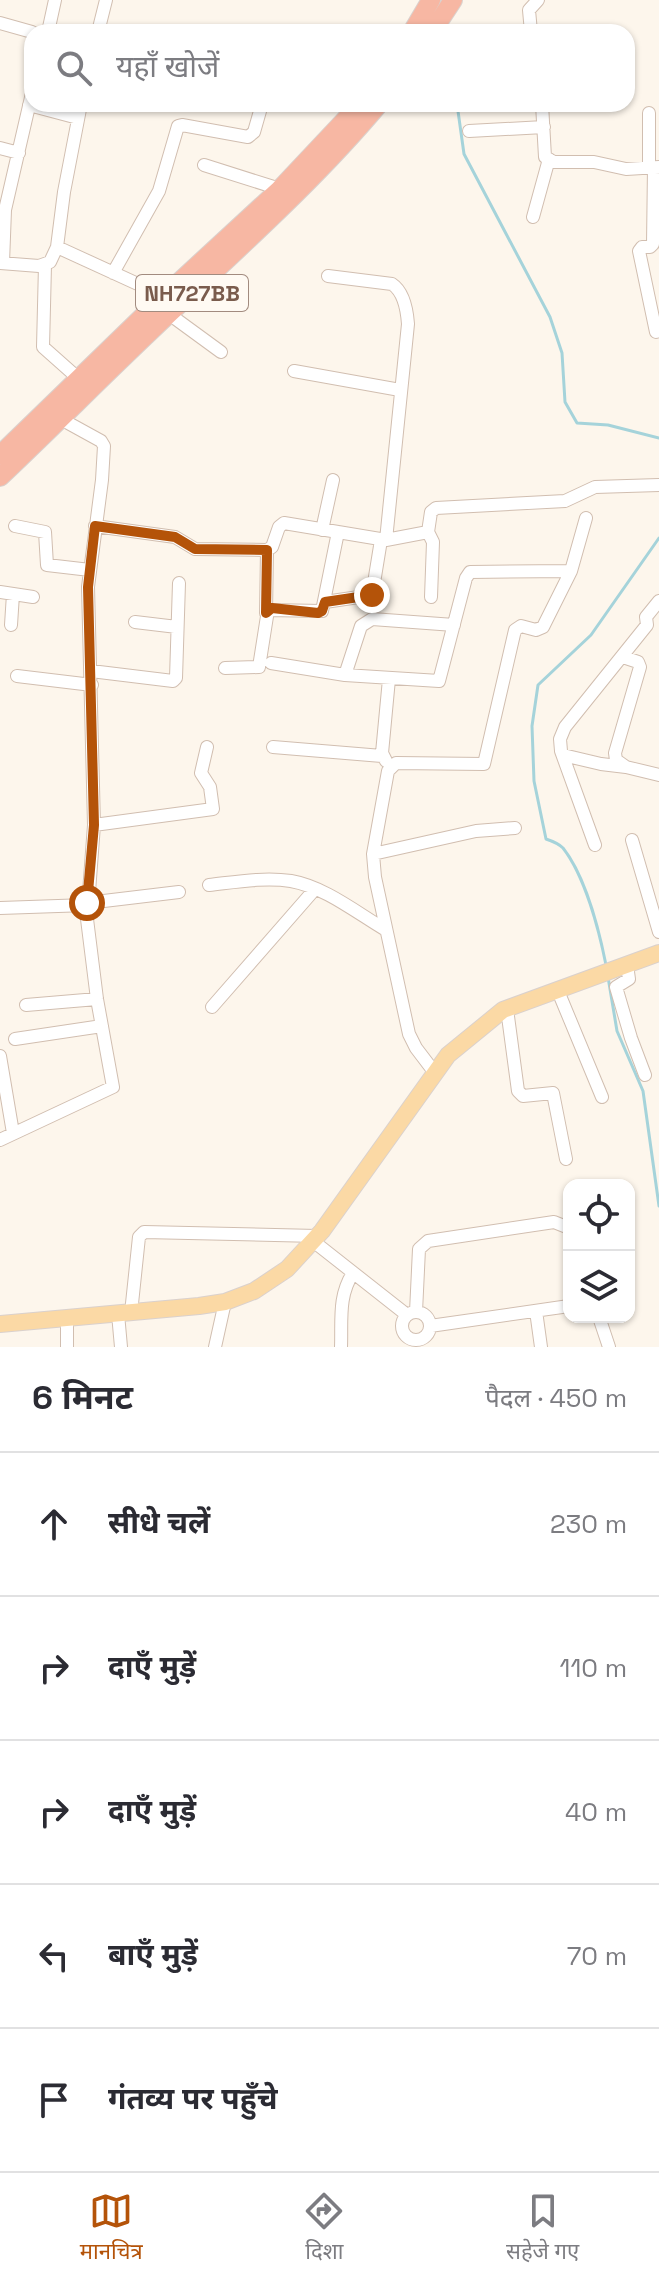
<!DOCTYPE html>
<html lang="hi">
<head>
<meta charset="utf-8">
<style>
  body { margin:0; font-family:"Space Grotesk","Noto Sans Devanagari",sans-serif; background:#f2f2f3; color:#2b2b33 }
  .controls { position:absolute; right:24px; bottom:24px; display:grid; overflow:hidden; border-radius:16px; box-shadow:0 2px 6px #0004 }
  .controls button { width:72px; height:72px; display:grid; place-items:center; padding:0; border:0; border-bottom:2px solid #e1e1e2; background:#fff; color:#2b2b33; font:40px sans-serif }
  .stop { position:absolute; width:24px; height:24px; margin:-18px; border:6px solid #b45309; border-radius:50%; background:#fff }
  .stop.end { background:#b45309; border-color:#fff; box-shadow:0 2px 8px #0008 }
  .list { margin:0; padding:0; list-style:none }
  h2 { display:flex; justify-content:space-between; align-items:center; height:104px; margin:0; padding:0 32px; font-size:34px }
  h2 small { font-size:26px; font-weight:400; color:#7c7c81 }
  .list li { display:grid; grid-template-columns:52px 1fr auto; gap:24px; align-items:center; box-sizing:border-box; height:144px; padding:0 32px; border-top:2px solid #e1e1e2 }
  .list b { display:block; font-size:30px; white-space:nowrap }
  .list em { font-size:26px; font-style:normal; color:#7c7c81 }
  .icon { flex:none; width:44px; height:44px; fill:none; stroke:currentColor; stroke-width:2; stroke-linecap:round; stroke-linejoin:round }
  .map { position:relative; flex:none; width:659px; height:1347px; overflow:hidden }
  .search { position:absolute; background:#fff; box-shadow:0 2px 6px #0004; left:24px; right:24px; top:24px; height:88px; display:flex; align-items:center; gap:20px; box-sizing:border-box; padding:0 28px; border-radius:24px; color:#7c7c81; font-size:30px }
  .sheet { height:824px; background:#fff }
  nav { display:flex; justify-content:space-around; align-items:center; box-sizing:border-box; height:112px; border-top:2px solid #e1e1e2; background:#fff; font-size:22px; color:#7c7c81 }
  nav a { display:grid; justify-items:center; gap:4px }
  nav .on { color:#b45309 }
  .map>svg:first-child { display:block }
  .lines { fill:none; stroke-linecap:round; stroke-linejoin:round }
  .stream { stroke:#a5d3da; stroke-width:3 }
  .minor-casing { stroke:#d1beb0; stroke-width:14 }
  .major-casing { stroke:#dad1cd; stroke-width:18 }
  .highway-casing { stroke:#dad1cd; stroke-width:20 }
  .minor { stroke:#fff; stroke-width:12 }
  .major { stroke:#fbd9a5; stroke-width:16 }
  .highway { stroke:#f7b7a3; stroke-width:18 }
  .route { stroke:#b45309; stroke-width:10 }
  .labels { text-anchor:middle; stroke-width:6; stroke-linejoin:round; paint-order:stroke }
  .shield { fill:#fffaf3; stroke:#a28b7f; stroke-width:2 }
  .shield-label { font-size:22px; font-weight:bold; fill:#7a5c4d }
</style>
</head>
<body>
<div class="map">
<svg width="659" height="1347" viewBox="0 0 659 1347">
  <rect width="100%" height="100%" fill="#fdf6ec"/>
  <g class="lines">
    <path class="stream" d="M457 104 464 154 550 317 562 353 565 402 577 423 608 425 659 438
      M606 965C599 930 585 876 563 848 559 844 552 841 546 839L534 781 532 726 538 685 591 635 659 538
      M608 977 617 1031 643 1091 659 1206"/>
    <g class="minor-casing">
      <path id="minor" d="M0 23 32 32
        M48 32 55 0
        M98 32 106 0
        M531 32 529 10 538 0
        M542 104 545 157 554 162H594L626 169 659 167
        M29 105 78 118
        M649 113V167
        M469 131 544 127
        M0 148 19 153
        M204 165 280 189
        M654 167 653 244 650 247H642L639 251 656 332
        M533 217 549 159
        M57 247 164 296
        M0 263 39 266 50 262 57 247 64 192 81 104
        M3 263 5 210 32 93
        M45 265 43 347 79 379
        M113 273 159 191 178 126 182 125 248 137 254 132 262 104
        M328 276 392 284C404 292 407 310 408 324L386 540
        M169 314 221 352
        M294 371 400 390
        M15 526 45 532 47 565 90 570
        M95 526 175 537 195 549 267 550 272 547 279 527 284 523 386 540 428 532 431 512 436 508 565 501 595 487 659 485
        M322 530 333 480
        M428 532 433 542 431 597
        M0 592 33 597
        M325 602 372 595 381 540
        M266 613 267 550
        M135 622 177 627
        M11 625 13 594
        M623 657 638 662 640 667 615 753 616 760 626 767 659 775
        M271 663 345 675 439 681 466 578 470 572 571 571
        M225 668 259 667 268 610 322 611 338 532
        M91 671 173 681 176 678 179 583
        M345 675 361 626 372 619 454 625
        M17 676 92 685
        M273 747 382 756
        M563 755 601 764 626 767
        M386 761 382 753 389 679
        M94 825 213 809 210 787 201 773 207 747
        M632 840 659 932
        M595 845 561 751 560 739 565 727 647 625 646 617 659 601
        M373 854 476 831 515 828
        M209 885C236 882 264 877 291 881 325 887 357 913 386 930
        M87 903 179 892
        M0 908 87 905
        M627 965 629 979 616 987 631 1038 645 1075
        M558 991 602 1097
        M26 1005 97 999
        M212 1007 315 889
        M507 1009 518 1091 523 1096 553 1093 566 1159
        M15 1039 102 1026
        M0 1056 13 1133
        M435 1073 416 1048 409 1034 375 877 373 854 388 771 396 763 484 764 515 630 521 626 536 630 543 627 571 571 586 518
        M0 1140 113 1087 97 999 87 919 94 825 88 587 102 480 104 446 101 441 61 419
        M313 1241 407 1315
        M536 1311 541 1347
        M402 1326a14 14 0 1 1 28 0a14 14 0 1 1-28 0Z
        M416 1312 419 1249 428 1241 554 1222 569 1228
        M131 1313 139 1237 144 1232 317 1236
        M118 1314 121 1347
        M599 1317 609 1347
        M67 1318V1347
        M430 1326 569 1306
        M215 1347 225 1302
        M341 1347C342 1320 338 1296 353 1273"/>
    </g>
    <g class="major-casing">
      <path id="major" d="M0 1324 199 1306 225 1302 254 1291 287 1269 322 1231 448 1055 503 1010 659 953"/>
    </g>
    <g class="highway-casing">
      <path id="highway" d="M412 32 431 0
        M432 32 453 0
        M0 455 164 296 280 189 360 104
        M0 477C58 422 114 365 172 311 243 244 316 179 379 104"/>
    </g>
    <use href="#minor" class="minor"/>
    <use href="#major" class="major"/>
    <use href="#highway" class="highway"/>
  </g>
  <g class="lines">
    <path class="route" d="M87 903 94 825 88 587 95 526 175 537 195 549 267 550 266 613 272 608 318 613 322 611 325 602 372 595"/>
  </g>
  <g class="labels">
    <rect class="shield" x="136" y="275" width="112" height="36" rx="6"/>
    <g class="shield-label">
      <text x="192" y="301">NH727BB</text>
    </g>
  </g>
</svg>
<div class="controls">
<button><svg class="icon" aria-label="locate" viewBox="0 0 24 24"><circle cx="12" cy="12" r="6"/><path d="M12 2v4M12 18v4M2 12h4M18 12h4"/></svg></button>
<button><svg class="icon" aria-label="layers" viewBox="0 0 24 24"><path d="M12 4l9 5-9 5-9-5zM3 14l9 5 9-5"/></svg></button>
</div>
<div class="stop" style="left:87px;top:903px"></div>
<div class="stop end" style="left:372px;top:595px"></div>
<div class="search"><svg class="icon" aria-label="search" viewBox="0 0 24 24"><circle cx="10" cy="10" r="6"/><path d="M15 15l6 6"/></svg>यहाँ खोजें</div>
</div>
<section class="sheet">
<h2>6 मिनट<small>पैदल · 450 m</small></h2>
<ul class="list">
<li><svg class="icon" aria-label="ahead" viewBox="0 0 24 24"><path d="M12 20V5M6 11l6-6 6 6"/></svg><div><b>सीधे चलें</b></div><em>230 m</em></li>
<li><svg class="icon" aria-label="right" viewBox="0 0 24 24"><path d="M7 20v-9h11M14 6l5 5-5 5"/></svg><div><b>दाएँ मुड़ें</b></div><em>110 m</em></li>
<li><svg class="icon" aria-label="right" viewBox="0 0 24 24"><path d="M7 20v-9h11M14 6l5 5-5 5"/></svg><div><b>दाएँ मुड़ें</b></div><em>40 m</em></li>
<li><svg class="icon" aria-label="left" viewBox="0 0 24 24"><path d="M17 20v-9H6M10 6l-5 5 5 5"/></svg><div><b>बाएँ मुड़ें</b></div><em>70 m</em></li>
<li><svg class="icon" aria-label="arrive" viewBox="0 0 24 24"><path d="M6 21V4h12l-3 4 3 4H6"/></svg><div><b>गंतव्य पर पहुँचे</b></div></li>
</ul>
</section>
<nav>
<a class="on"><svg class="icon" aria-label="map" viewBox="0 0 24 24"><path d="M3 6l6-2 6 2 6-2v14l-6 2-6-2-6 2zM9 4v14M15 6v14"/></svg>मानचित्र</a>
<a><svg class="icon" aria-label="directions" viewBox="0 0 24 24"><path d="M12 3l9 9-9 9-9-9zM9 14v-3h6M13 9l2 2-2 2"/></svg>दिशा</a>
<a><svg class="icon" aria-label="saved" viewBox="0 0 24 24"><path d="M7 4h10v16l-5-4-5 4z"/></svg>सहेजे गए</a>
</nav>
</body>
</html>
